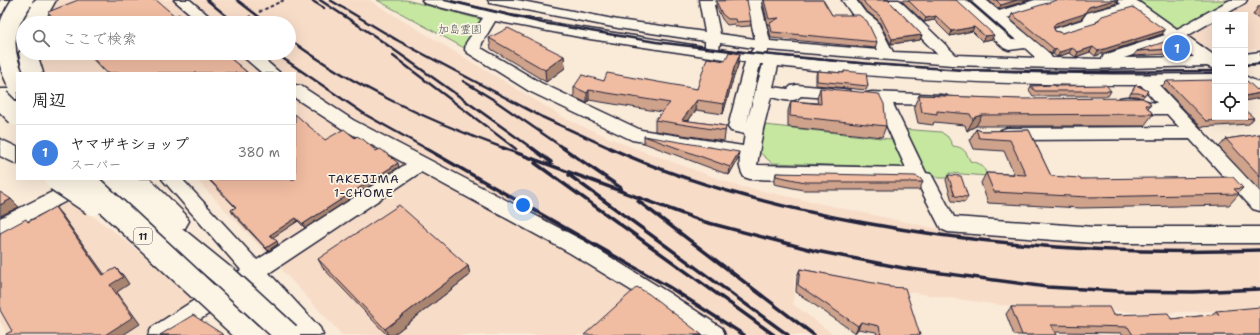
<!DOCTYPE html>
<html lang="ja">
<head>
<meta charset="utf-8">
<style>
  body { margin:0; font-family:"Shantell Sans","Klee One",sans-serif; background:#f2f2f2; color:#222 }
  .controls { position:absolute; right:12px; top:12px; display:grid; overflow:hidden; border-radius:0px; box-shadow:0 4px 16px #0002 }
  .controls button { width:36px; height:36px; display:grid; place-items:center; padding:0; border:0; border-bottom:1px solid #e0e0e0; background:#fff; color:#222; font:20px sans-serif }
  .you { position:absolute; left:523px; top:205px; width:14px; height:14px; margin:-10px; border:3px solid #fff; border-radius:50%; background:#1a73e8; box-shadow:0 0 0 6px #1a73e833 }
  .badge { display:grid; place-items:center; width:26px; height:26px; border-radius:50%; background:#c8321e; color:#fff; font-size:13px; font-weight:700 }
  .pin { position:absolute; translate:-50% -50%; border:2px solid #fff; box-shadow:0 1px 4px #0006 }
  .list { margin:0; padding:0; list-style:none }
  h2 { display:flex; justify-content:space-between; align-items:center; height:52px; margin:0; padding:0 16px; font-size:17px }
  h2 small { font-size:13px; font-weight:400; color:#767676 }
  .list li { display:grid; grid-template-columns:26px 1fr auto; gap:12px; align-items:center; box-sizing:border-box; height:56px; padding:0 16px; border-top:1px solid #e0e0e0 }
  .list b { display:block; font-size:15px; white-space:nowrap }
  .list p { margin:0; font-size:13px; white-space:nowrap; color:#767676 }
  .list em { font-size:13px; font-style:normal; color:#767676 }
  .icon { flex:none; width:22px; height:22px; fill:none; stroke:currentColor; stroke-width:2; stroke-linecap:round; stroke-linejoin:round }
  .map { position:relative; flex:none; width:1260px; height:335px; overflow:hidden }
  .search { position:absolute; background:#fff; box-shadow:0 4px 16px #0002; left:16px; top:16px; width:280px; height:44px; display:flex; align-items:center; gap:10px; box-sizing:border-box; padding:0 14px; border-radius:22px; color:#767676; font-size:15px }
  .panel { position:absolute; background:#fff; box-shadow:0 4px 16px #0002; left:16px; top:72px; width:280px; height:108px; border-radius:0px }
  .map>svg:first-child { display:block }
  .built { fill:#f7dcc8 }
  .green { fill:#c6e7a0; stroke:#74846e }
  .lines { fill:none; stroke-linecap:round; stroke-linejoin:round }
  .minor-casing { stroke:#22223b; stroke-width:3 }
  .highway-casing { stroke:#22223b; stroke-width:3 }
  .path { stroke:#22223b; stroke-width:2; stroke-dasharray:3.5 2.5; stroke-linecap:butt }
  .minor { fill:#fcf5e5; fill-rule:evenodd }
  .highway { fill:#fcf5e5; fill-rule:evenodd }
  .rail-far1 { stroke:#22223b; stroke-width:2.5 }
  .rail { stroke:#22223b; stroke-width:3.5 }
  .highway-bridge-far1-casing { stroke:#22223b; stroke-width:22; stroke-linecap:butt }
  .highway-bridge-casing { stroke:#22223b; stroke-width:27; stroke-linecap:butt }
  .highway-bridge-far1 { stroke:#fcf5e5; stroke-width:19 }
  .highway-bridge { stroke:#fcf5e5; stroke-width:24 }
  .wall { fill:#cea28b; stroke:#22223b }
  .shaded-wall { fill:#a88471; stroke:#22223b }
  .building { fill:#f0bca2; stroke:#22223b }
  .labels { text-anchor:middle; stroke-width:3.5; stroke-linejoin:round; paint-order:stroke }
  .shield { fill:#fcf5e5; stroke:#63616e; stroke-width:1 }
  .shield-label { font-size:10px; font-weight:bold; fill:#22223b }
  .park-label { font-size:11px; fill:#4b5354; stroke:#fcf5e5 }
  .neighbourhood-label { font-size:12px; letter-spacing:1px; fill:#22223b; stroke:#fcf5e5 }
</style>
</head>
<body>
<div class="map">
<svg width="1260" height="335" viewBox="0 0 1260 335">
  <rect width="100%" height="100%" fill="#faead8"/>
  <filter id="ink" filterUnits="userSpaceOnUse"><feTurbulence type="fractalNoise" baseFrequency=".025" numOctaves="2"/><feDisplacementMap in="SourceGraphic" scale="8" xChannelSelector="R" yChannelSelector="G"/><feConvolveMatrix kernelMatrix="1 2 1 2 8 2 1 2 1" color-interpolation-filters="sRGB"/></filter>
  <g filter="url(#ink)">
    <path class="built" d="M54 0H174L202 23H42Z
      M192 0H369L568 120 626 145 738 186 938 229 1065 242 1198 246 1260 243V309L1155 313 1000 305 901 291 795 273 793 304 834 335H727L590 248 372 129 303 88 295 81V73H284L258 53H289V23H221Z
      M1245 0H1260V49L1245 50V15H1220Z
      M1215 18V52H1208L1186 35Z
      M38 53H240L265 73H44Z
      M295 95 403 161V167L273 252H265L196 179H295Z
      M428 172 569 249 702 335H342L282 270 283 262 416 173Z
      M65 197 111 229 153 263 195 302 145 335H8L0 321V231Z"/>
    <path class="green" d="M377 0H406L483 20 466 49Z
      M1132 0H1229L1181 29 1175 28 1143 5Z
      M765 125 890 139 901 129 941 132 948 137 953 146C963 147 966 151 970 161 981 163 984 166 987 176L949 173 951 178H938L919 168 772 163 759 152Z"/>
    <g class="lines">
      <g class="minor-casing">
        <path id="minor" d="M35 0H50L27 23H23V27L8 41 0 42V33Z
          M174 0H190L217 23H201Z
          M422 0H445L509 15 563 25 705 47V41L618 28 495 4 490 3 488 0H517L618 20 705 32 699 0H763L761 3 770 41 878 50 866 26 854 17 842 0H856L864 11 877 21 893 52 937 54 884 0H899L956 55 1036 58 1025 48 1009 50 1004 48 951 0H966L1012 40H1016L970 0H986L999 11 1035 0H1057L1055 3 1007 18 1048 52 1052 58 1102 59 1104 55 1165 35 1132 10 1098 19 1093 26 1059 36 1054 35 1052 32 1054 29 1082 20 1087 13 1121 4 1116 0H1134L1139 2 1177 29 1230 0H1247L1245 3 1224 15H1215V20L1187 36 1215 56 1214 69 1207 66 1091 69 952 65 768 50 765 55C914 72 1065 76 1215 74V84L1159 85 1260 192V211L1253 209 1190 139 1007 140 1001 138 998 134 1001 130 1007 128 1179 127 1167 114H1149L1134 107 1120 106 1118 102 1120 98C1136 94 1143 102 1157 103L1141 85C1020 85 899 81 778 66L773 87 788 89 791 86 797 85 843 89 849 90 851 94 849 98 843 99 801 96C793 104 780 99 771 97L763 129 757 165 906 168 876 103 866 101 864 97 866 93 872 92 941 95 947 96 949 100 947 104 941 105 893 104 926 173 931 174 954 217 1094 227H1260V243H1094L948 232 941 229 918 184 912 182 750 179 744 177C740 170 739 166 740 158L632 140 529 91 468 53 465 50 466 43 483 18 424 3ZM747 4 755 39 720 34 714 5ZM495 21 590 39 745 62 728 127 731 131 745 134 743 146 641 130 541 83 481 48 482 43ZM1174 41 1194 57 1124 58ZM720 43 754 48 750 53 719 49ZM760 64H763L747 122Z
          M1260 52V62L1245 64V54Z
          M239 53H257L280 73H262Z
          M1245 76 1260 83V95L1245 88Z
          M295 85 301 86 353 120 584 241 669 293 722 328 725 335H696L655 305 570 253 421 172 269 273 320 328 323 335H298L253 284 177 335H148L151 328 241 270 162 179H182L257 260 406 164 341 128 295 98Z
          M0 89H17V99H0Z
          M78 179 88 180 90 185 88 190 0 235V218Z"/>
      </g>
      <g class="highway-casing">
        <path id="highway" d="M0 0H16L6 13 0 14Z
          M38 0H56L43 23H25Z
          M23 48V53H37L43 73H23L19 53Z
          M0 139 17 147V164L0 156Z
          M100 179H150L185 214 189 221 185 228H182L235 271 239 278 235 285 226 289 217 285 145 224 103 185Z"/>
      </g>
      <path class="path" d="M259 12 284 0
        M238 21 251 16"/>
      <use href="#minor" class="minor"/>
      <use href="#highway" class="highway"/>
      <path class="rail-far1" d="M207 0 235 23
        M237 0 267 23
        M311 0 324 8
        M320 0 376 37 533 149
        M330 0 397 40
        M445 0 543 23 656 42 740 52 872 64 963 70 1077 72 1215 71
        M393 38 542 117 612 149
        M289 39C354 87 430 121 506 149
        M275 53 366 115 427 149
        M393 56 516 149
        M1245 65 1260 64
        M463 81 494 100 565 149"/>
      <path class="rail" d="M425 148 669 287 744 335
        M503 148 705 222 816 251 903 268 1047 287 1119 291 1193 292 1260 289
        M532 148 551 162
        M563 148 621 188
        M610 148C691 185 777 207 865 223 996 247 1127 255 1260 250
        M535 163 774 335
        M569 175 788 335
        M638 201 814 335"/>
      <g class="highway-bridge-far1-casing">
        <path id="highway-bridge-far1" d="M17 83C1 51 2 29 23 0
          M0 99 17 116"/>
      </g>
      <g class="highway-bridge-casing">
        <path id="highway-bridge" d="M57 179 93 203
          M82 179 250 335
          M226 278 288 335"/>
      </g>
      <use href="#highway-bridge-far1" class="highway-bridge-far1"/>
      <use href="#highway-bridge" class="highway-bridge"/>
    </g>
    <path class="wall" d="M763 0H823L832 15 877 42 875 48 771 38 769 29 770 25H768L763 3Z
      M858 0H888L922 35 920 40 891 44 878 20 865 10Z
      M901 0H956L992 39 982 41 972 31 950 36 934 20 924 22Z
      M988 0H1030L999 9Z
      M716 1 751 21 750 26 735 27 734 24 727 25 722 19 716 6Z
      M1115 4 1087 12 1081 19 1054 28 1055 31 1062 33 1165 30 1162 34 1095 56 1090 52 1076 57 1069 53 1057 57 1053 54H1051L1010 19 1012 14Z
      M1260 6V18L1253 15 1258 7Z
      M489 38 564 56 565 68 546 82 491 49Z
      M1189 48 1185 53 1133 56 1137 51Z
      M87 53H224L248 73H106Z
      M740 54 738 65 733 79 723 114 696 110 688 121 726 126 724 141 655 131V120L662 112 589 100 587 103 574 97V87L604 81 697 89Z
      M817 71 844 73V71L868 86 866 90 816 85V75Z
      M1167 81 1215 117 1254 118 1249 124 1201 127 1162 86Z
      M1136 85 1148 91 1142 98 1136 96H1129Z
      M1031 86H1055L1111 91 1108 96H1033L1029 90Z
      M820 88 886 126 882 137 788 127V111L791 101 818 103 817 99Z
      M919 95 1151 105 1148 108 1153 114 1144 126H976L970 129 967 131 965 125 934 122 933 125 918 123 914 106Z
      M976 129 981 131 1029 130 1051 176 1080 179 1243 188 1238 193 1239 194 1229 205 1081 208 988 203 981 183 986 173 1014 174 1004 151 974 149 970 140Z
      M1260 134V191L1219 147 1226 139Z
      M644 136 738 159 729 175 644 143Z
      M355 138 376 151 399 167 305 228 298 221 273 237 278 244 268 251 233 214 231 210 236 208 208 179H295L325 140Z
      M776 173 923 182 919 190H803L774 184Z
      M948 175 968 197 965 202 952 201 946 180Z
      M318 259 468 266 470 275 393 335H387L323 268Z
      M800 269 889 287 920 335H877L876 332 858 329 855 333 796 292 797 276Z
      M1011 307 1171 319 1211 315 1216 311 1260 335H1123L1122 333 1054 332 1056 335H1014L1006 314Z"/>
    <path class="shaded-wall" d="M1017 0H1030L999 9 1001 5Z
      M1115 0H1118L1115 4 1087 12 1081 19 1054 28 1053 26 1056 23 1089 7Z
      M936 16 934 20 924 22 926 18Z
      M974 27 972 31 950 36 952 31Z
      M1165 30 1162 34 1095 56 1098 51Z
      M922 35 920 40 891 44 892 39Z
      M994 35 992 39 982 41 985 36Z
      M1093 47 1090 52 1076 57 1078 52Z
      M1072 48 1069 53 1057 57 1060 52Z
      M1054 49H1056L1053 54H1051Z
      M740 54 738 65 733 79 723 114 724 104 734 68Z
      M564 56 565 68 546 82 545 70Z
      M589 90V100L587 103V93Z
      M1260 93V98L1245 101V96Z
      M697 100 696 110 685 125 682 120Z
      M982 115 976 126 970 129 967 131 973 120 975 117Z
      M739 152 738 159 729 175 730 167Z
      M398 163 399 167 305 228 303 224Z
      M11 199 19 207 0 216V205Z
      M55 207 62 215 110 282 103 275Z
      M296 218 298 221 272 238 270 235Z
      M277 241 278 244 268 251 266 248Z
      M468 266 470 275 393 335H388L385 329Z
      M116 268 123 275 129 284 117 292 140 324 123 335H105L110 285Z
      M861 322 858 329 855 333 858 326Z"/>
    <path class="building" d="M78 0H156L175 16 179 14 189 23H59L48 12Z
      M747 0 751 21 736 22 735 19H728L722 14 716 1Z
      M764 0H823L832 15H859L867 21 877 42 772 32 770 23 779 18 769 19Z
      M863 0H888L922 35 892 39 880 16 866 5Z
      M908 0H956L994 35 985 36 974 27 952 31 936 16 926 18Z
      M996 0H1017L1001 5Z
      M1057 0H1115L1089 7 1084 14 1056 23 1053 26 1055 31 1062 33 1096 23 1102 16 1133 7 1165 30 1098 51 1093 47 1078 52 1072 48 1060 52 1056 49H1054L1012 14Z
      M508 28 564 56 545 70 489 38Z
      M1176 38 1189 48 1137 51Z
      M729 52 740 54 734 68 724 104 697 100 682 120 726 126 725 131 655 120 670 103 589 90 587 93 574 87 582 75 604 81 607 73 697 89 707 58 725 61Z
      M88 53H224L248 73H107Z
      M817 71 844 73V71L866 73 868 86 817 81Z
      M1215 80V117H1245V110L1254 118 1206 121 1167 81Z
      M1247 81 1257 90 1259 88H1260V93L1245 96V82Z
      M1054 85 1055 86 1106 85 1111 91H1035L1031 86Z
      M1136 85 1148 91 1144 95 1138 93H1131Z
      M820 88 879 94 884 104 886 126 790 116 791 101 821 104Z
      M919 95 1020 99 1142 98 1148 101 1151 105H1145L1153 114 982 115 975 117 973 120 970 114 937 111V114L922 112Z
      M295 114 325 140 344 129 355 138 357 136 364 140 376 151 380 149 382 150 398 163 303 224 296 218 270 235 277 241 266 248 231 210 236 207 209 179H295Z
      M976 129 981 131 1029 130 1051 176 1079 178 1080 179 1233 177 1243 188 1234 189 1239 194 1088 197 994 192 986 173 1026 175 1010 140 979 138Z
      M1260 134V176L1226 139Z
      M644 136 739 152 730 167Z
      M776 173 915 176 920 178 923 182H805L776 176Z
      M948 175 961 176 968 197 955 196Z
      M0 192 11 199 0 205Z
      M399 205 468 266 385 329 318 259Z
      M55 207 103 275 116 268 123 277 110 285 133 317 105 335H6V334L12 331 0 310V233L26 219 28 222Z
      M800 269 889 286V287L905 288 920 335H881L879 326 861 322 858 326 798 285Z
      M637 287 649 294 702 335H584Z
      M1011 307H1109L1113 315 1168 313 1171 319 1219 314 1216 311 1260 307V335H1133L1128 327 1051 325 1056 335H1022Z
      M193 315 224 335H160Z"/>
  </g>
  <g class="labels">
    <rect class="shield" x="134" y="228" width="18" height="16" rx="3"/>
    <g class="shield-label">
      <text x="143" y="240">11</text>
    </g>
    <g class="park-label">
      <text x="460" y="33">加島霊園</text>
    </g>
    <g class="neighbourhood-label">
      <text x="364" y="183">TAKEJIMA<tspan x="364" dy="14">1-CHOME</tspan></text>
    </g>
  </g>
</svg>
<div class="controls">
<button>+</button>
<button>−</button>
<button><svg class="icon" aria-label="locate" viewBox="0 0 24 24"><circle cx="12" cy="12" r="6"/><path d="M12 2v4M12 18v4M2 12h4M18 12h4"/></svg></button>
</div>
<div class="you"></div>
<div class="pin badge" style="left:1177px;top:48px;background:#3f7fe0">1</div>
<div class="search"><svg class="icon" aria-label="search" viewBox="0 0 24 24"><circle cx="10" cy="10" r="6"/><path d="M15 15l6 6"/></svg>ここで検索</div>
<section class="panel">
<h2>周辺<small></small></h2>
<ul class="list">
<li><span class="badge" style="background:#3f7fe0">1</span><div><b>ヤマザキショップ</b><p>スーパー</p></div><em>380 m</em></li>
</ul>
</section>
</div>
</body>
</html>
